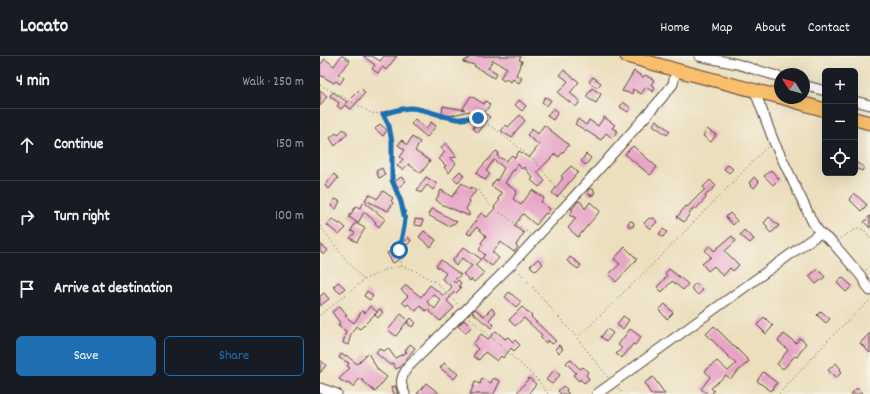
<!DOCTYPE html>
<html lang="en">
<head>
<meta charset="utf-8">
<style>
  body { margin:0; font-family:Dekko,sans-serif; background:#242831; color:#f1f3f6 }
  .controls { position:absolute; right:12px; top:12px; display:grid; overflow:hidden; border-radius:6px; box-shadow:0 4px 16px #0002 }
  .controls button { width:36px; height:36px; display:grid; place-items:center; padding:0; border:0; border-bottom:1px solid #363941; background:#171b24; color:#f1f3f6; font:20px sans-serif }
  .compass { position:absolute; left:454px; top:12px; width:36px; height:36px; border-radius:50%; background:#171b24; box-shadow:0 4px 16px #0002; rotate:307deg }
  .stop { position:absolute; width:12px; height:12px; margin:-9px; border:3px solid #1f6fb2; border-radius:50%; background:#fff }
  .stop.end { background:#1f6fb2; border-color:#fff; box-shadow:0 1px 4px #0008 }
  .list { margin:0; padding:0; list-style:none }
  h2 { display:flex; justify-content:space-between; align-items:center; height:52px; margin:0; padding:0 16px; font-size:17px }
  h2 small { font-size:13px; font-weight:400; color:#9ea1a6 }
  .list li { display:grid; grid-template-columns:26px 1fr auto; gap:12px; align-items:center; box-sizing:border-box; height:72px; padding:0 16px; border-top:1px solid #363941 }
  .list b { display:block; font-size:15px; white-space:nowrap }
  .list em { font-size:13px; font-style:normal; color:#9ea1a6 }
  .actions { display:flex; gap:8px; padding:12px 16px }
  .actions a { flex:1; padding:9px 0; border:1px solid #1f6fb2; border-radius:6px; text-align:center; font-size:14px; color:#1f6fb2 }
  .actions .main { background:#1f6fb2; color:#fff }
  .icon { flex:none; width:22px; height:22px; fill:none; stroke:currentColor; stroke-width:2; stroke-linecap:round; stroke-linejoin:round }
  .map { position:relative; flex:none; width:550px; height:338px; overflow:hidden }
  header { display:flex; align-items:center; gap:24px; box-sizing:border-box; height:56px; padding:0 20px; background:#171b24; border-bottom:1px solid #363941 }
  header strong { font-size:19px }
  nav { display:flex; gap:22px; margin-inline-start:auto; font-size:14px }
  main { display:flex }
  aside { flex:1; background:#171b24 }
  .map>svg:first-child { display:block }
  .building { fill:#e7a4c6; fill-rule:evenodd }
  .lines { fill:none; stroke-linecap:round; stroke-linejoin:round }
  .minor-casing { stroke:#564536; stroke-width:11 }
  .highway-casing { stroke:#564536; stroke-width:15 }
  .path { stroke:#564536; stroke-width:1; stroke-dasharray:1 3; stroke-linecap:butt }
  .minor { stroke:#fff; stroke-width:9 }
  .highway { stroke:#f9bf6c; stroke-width:13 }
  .route { stroke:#1f6fb2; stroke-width:5 }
</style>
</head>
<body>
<header>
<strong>Locato</strong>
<nav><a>Home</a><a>Map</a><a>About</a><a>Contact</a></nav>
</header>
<main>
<aside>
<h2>4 min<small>Walk · 250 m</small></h2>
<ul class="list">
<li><svg class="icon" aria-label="ahead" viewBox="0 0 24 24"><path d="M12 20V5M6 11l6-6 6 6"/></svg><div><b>Continue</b></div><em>150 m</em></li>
<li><svg class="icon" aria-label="right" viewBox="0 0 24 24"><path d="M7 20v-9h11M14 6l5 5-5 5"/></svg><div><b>Turn right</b></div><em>100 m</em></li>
<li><svg class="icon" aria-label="arrive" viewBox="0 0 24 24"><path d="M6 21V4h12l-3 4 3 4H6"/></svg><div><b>Arrive at destination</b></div></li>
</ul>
<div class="actions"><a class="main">Save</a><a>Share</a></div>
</aside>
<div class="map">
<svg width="550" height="338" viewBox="0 0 550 338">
  <rect width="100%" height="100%" fill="#f7f3e8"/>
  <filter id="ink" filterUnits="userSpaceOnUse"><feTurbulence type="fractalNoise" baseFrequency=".025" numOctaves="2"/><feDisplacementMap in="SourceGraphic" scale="8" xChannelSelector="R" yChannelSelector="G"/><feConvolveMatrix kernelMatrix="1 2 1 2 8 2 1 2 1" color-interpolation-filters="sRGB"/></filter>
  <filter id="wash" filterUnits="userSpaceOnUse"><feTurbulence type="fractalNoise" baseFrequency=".012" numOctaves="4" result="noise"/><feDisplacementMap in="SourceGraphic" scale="16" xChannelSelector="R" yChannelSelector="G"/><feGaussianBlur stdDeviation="0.9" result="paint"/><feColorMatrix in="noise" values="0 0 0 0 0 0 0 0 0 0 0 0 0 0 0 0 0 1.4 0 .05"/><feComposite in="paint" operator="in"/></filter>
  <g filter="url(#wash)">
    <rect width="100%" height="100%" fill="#ecdfbe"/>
    <g id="blocks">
      <path class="building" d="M21 0H23L30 5 18 18 24 22 20 28 16 25 14 27 0 19V9L5 3 14 10Z
        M43 0H52L60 5 64 0H77L66 14 63 11 58 17 52 13 55 9Z
        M152 0H201L199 4 202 5 196 19 202 22 199 27 193 23 191 26 186 23 184 25 180 22 187 12 173 4 168 12 177 17 174 22 154 10 155 9 143 6Z
        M244 14 259 26 250 37 260 45 256 51 238 37 248 25 240 19Z
        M314 15 323 21 325 19 334 24 331 29 335 31 333 36 326 31 321 38 313 33 312 38 302 35Z
        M273 21 281 27 278 31H276L269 26Z
        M41 32 45 37 31 53 25 49 21 53 17 50 19 47 10 40 13 36 27 46 25 48Z
        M272 32 281 38 276 47 266 41Z
        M0 34 7 40 0 50Z
        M151 40 164 48 166 45 170 49 164 57 170 61 158 77 153 72 161 60 154 54 152 57 149 55 121 62 123 50 145 54 143 52Z
        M225 41 231 44 227 50 222 46Z
        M199 44 206 50 202 55 195 49Z
        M303 46 311 52 308 56 300 51Z
        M233 52 238 56 233 64 227 60Z
        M200 59 205 65 195 76 192 82 181 75 186 69 188 71Z
        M284 61 295 69 292 72 298 75 292 82 286 77 281 84 255 68 258 63 266 69 269 64 278 70Z
        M95 63 106 73 111 66 116 70 107 81 91 68Z
        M336 64 350 75 347 79 333 69Z
        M60 68 67 74 63 80 55 73Z
        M224 69 249 89 239 101 235 98 217 116 225 125 219 131 211 124 213 122 204 111 202 113 198 108 194 115 193 114 185 127 197 135 193 143 201 149 212 134 224 142 221 146 230 153 227 158 226 157 223 160 216 169 203 158 194 170 204 177 196 189 198 191 194 196 181 186 172 196 179 202 172 210 162 202 165 199 159 193 163 189 161 187 166 180 157 171 150 179 147 177 161 157 167 161 175 152 174 151 180 144 178 143 182 137 171 130 176 123 177 125 184 112 174 104 166 115 170 118 165 124 156 117 176 95 179 97 177 100 186 105 192 99 195 102 199 95 209 102 219 89 207 79 212 73 218 78Z
        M23 73 27 76V78L15 90 10 82 16 77 18 79Z
        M387 73 396 79 391 86 383 80Z
        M92 81 100 86 95 95 110 105 101 117 88 108 83 114 77 110 83 103 80 101 85 94 78 89 82 84 87 89Z
        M126 87 137 101 130 102 136 107 129 117 124 111 126 110 119 103 125 96 121 92Z
        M313 90 337 111 330 119 305 98Z
        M266 98 271 102 266 109 261 105Z
        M535 106 544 111 542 115 535 112Z
        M408 109 413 113 409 117 404 113Z
        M251 110 258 116 237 141 232 137 243 122 241 120Z
        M62 112 65 119 59 122 56 115Z
        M451 114 459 123 453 129 444 120Z
        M140 115 144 120 138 126 133 122Z
        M14 118 18 122 9 133 5 130Z
        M81 121 86 125 78 132 73 127Z
        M106 121 117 128 113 134 107 129 101 137 97 134Z
        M434 121 439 126 434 132 429 127Z
        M390 124 396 130 385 140 386 142 376 153 374 151 364 166 357 161 366 150 367 151 385 133 383 131Z
        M142 127 150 133 151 131 156 135 148 144 150 146 146 153 149 157V160L121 148 116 144 121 134 132 141Z
        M267.5 136a3.5 3.5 0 1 1 7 0a3.5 3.5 0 1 1-7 0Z
        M63 135 73 142 71 145 73 147 68 155 45 144 49 138 57 143Z
        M534 137 547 149 541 155 529 143Z
        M15 143 20 145 16 153 11 150Z
        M258 145 261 146 265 153 270 146 280 155 258 181 248 172 256 162 249 159 253 154 251 153 254 151Z
        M44 146 65 163 59 171 55 167 56 166 44 156 38 167 29 161 36 150 40 152Z
        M111 153H113L137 166 128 170 108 159Z
        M410 157 417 165 413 169 406 161Z
        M550 160V172L544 166Z
        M333 161 337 166 330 173 324 167 329 162 331 163Z
        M449 161 459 170 451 177 446 172 448 171 444 167Z
        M12 163 19 168 20 167 26 172 19 179 7 169Z
        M95 163 103 164 102 170 94 169Z
        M308 168a3 3 0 1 1 6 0a3 3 0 1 1-6 0Z
        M35 167 45 172 37 186 30 182 35 177 31 175Z
        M343 173 347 176 343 181 339 178Z
        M424 174 434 183 430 187 420 179Z
        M104 175 116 184 111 191 99 181Z
        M412 180 416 185 405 195 419 209 413 215 410 212 403 220 394 210 388 215 382 208 391 201 385 194 390 190 394 195Z
        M88 181 91 185 87 189 83 186Z
        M0 188 8 194 4 199 0 195Z
        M144 191 161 203 155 209 164 217 154 226 151 223 150 225 143 218 152 210 142 202 136 210 132 205Z
        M305 191 317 203 296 226 289 218 300 208 294 203Z
        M74 194 76 197 79 195 86 200 73 207 67 197Z
        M250 201 261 209 258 213 247 205Z
        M218 203 223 208 216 215 210 210Z
        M121 204 141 219 133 225 135 227 138 224 141 227 139 230 141 232 135 238 134 236 127 245 134 252 120 265 107 253 106 255 100 250 96 255 88 248 86 250 82 246 88 240 81 234 86 229 101 241 110 229 124 240 132 231 122 223 126 217 116 210ZM113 238 121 244 115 253 107 246Z
        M349 213 368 228 363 234 352 225 342 236 337 231 347 220 345 218Z
        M498 213 505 221 496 228 489 220Z
        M522 221 532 230 526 236 517 227Z
        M18 226 25 232 20 237 13 231Z
        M376 227 383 234 378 239 371 232Z
        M47 235 53 240 50 244 44 240Z
        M189 236 201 246 196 251 185 241Z
        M4 237 9 243 0 250V240Z
        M345 248 353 257 347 263 339 254Z
        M20 250 27 259 25 260 34 267 42 255 45 257 50 250 57 256 40 273 36 270 31 278 28 289 23 287 26 275 18 270 20 267 12 256Z
        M202 251 212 260 211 261 236 285 232 288 228 284 226 287 220 281 222 279 204 262 195 270 189 264Z
        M172 252 175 257 169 264 174 269 171 272 152 256 155 253 164 260Z
        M59 253 63 256 58 262 55 259Z
        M501 255 510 263 506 267 497 259Z
        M81 258 88 264 76 280 68 274Z
        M303 260 309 264 303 273 297 269Z
        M444 261 453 270 446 278 437 269Z
        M91 262 96 267 92 271 87 267Z
        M144 264 151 271 146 277 138 270Z
        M394 270 429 305 410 323 406 319 391 332 394 335 391 338H388L381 333 390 321 385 315 397 305 408 315 416 308 386 278Z
        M287 273 293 277 287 285 281 281Z
        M310 273 321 281 315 289 313 288 302 302 296 298 302 292 298 289Z
        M176 275 185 283 188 281 193 286 195 284 200 289 194 295 191 292 183 302 181 300 177 305 165 296 159 304 153 300 158 293 153 288 161 278 168 283Z
        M550 277V297L540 287Z
        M464 278 476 287 480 282 486 287 477 301 475 300 473 302 463 313 457 308 468 294 458 285Z
        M90 288 95 292 80 311 76 313 73 307 70 309 56 297 59 292 64 295 68 292 75 302 87 296 85 295Z
        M239 289 243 293 239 297 235 293Z
        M48 297 58 314 67 321 55 336 40 322 33 331 28 327 27 328 19 323 30 312 27 310 29 307 19 302 21 298 25 300 26 299 37 308Z
        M250 303 260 313 263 311 268 316 266 319 269 323 264 327 260 323 259 325 253 319 256 317 246 307Z
        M0 304 6 309 0 317Z
        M124 307 138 318 135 322 134 323 120 312Z
        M516 307 521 313 520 314 522 316 516 322 508 314Z
        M234 314 240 319 232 328 226 324Z
        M443 316 457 327 451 335 437 325Z
        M333 321 345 338H331L324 327Z
        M173 322 180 325 174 338H150L155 326 160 328 162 323 171 327Z
        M209 322 216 328 208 338H196Z
        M106 327 120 338H97Z
        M76 330V332L78 338H74L71 331Z
        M243 330 247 333 246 335 249 338H241L238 335Z
        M537 332 543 338H531Z"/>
    </g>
  </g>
  <g filter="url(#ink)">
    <use href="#blocks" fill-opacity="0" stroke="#564536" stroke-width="1"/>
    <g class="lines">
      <g class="minor-casing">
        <path id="minor" d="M379 0 417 8 460 21
          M484 29 505 35
          M434 33 454 86 493 167 500 177 512 186 541 220 550 235
          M535 45 550 49
          M0 332 17 338
          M85 338C79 327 81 321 88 311L192 208 273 120 341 43 353 28 356 14
          M277 338 500 177"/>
      </g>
      <g class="highway-casing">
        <path id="highway" d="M307 0 356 14 460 41
          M464 42 505 54
          M535 63 550 67"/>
      </g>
      <path class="path" d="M0 29 22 40 51 57 60 58 82 53 91 52 110 55 137 63H142L149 61 158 62 178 75 213 103 244 141
        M63 58 69 71 72 86V124L81 146 84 158V171L79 194 82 210
        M158 134 171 150 210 178
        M0 170 27 205 44 224
        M520 182 538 172 544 174 550 182
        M197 213 257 282 288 321
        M546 214 550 210
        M0 259 44 224 64 214 82 210 94 214 117 227 138 249
        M150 262 216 322 228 338
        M257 282 339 202 447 91
        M298 332 303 338
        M459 338 511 281 550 244"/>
      <use href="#minor" class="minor"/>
      <use href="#highway" class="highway"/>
    </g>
  </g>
  <g class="lines" filter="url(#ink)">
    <path class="route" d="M79 194 84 171 85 163 81 146 72 124V86L69 70 63 58C72 56 81 52 91 52 107 53 121 61 137 63 145 64 150 60 158 62"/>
  </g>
</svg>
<div class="controls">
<button>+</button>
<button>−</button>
<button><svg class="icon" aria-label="locate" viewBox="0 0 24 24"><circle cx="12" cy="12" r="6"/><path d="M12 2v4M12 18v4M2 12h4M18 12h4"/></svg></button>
</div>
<svg class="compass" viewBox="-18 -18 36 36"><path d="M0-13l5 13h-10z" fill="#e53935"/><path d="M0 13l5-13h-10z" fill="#9ea1a6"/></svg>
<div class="stop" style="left:79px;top:194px"></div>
<div class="stop end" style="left:158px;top:62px"></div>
</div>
</main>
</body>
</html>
